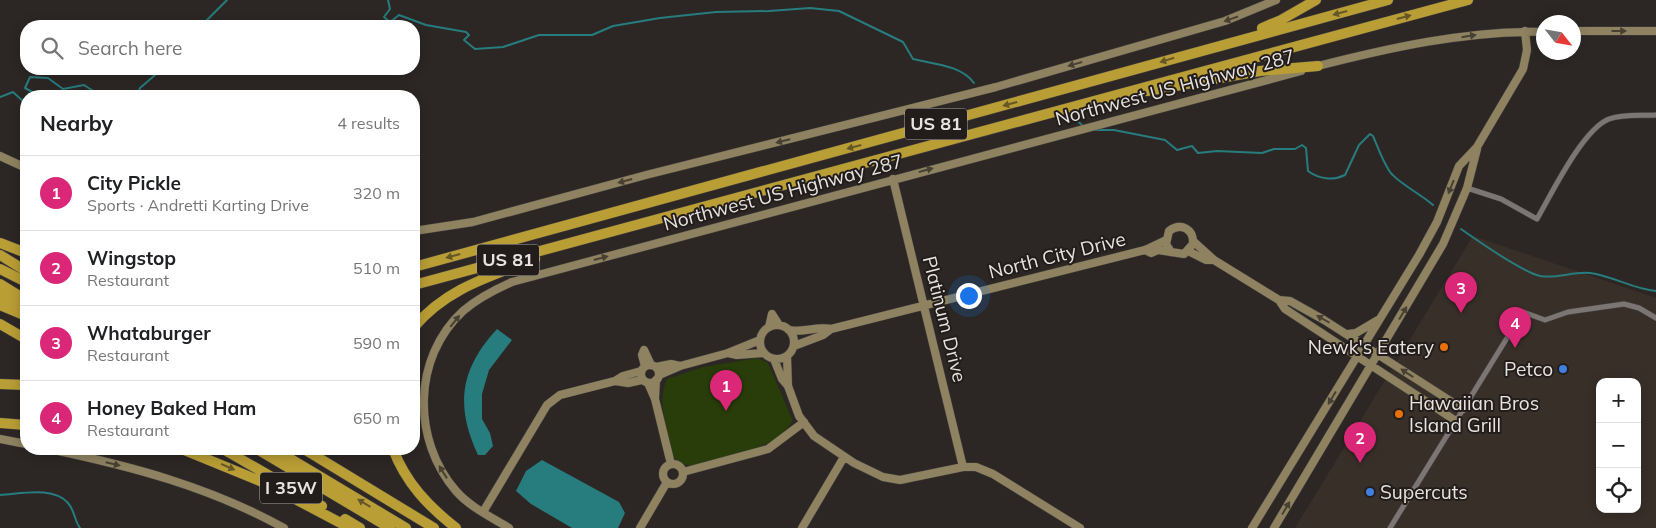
<!DOCTYPE html>
<html lang="en">
<head>
<meta charset="utf-8">
<style>
  body { margin:0; font-family:Mulish,sans-serif; background:#f2f2f2; color:#202124 }
  .controls { position:absolute; right:15px; bottom:15px; display:grid; overflow:hidden; border-radius:10px; box-shadow:0 2px 12px #0003 }
  .controls button { width:45px; height:45px; display:grid; place-items:center; padding:0; border:0; border-bottom:1px solid #e0e0e0; background:#fff; color:#202124; font:25px sans-serif }
  .compass { position:absolute; left:1536px; top:15px; width:45px; height:45px; border-radius:50%; background:#fff; box-shadow:0 2px 12px #0003; rotate:121deg }
  .you { position:absolute; left:968px; top:295px; width:18px; height:18px; margin:-12px; border:4px solid #fff; border-radius:50%; background:#1a73e8; box-shadow:0 0 0 8px #1a73e833 }
  .badge { display:grid; place-items:center; width:32px; height:32px; border-radius:50%; background:#db2777; color:#fff; font-size:16px; font-weight:700 }
  .pin { position:absolute; translate:-50% -41px; filter:drop-shadow(0 1px 2px #0008) }
  .pin::after { content:''; position:absolute; top:26px; width:18px; height:15px; background:inherit; clip-path:polygon(0 0,100% 0,50% 100%) }
  .list { margin:0; padding:0; list-style:none }
  h2 { display:flex; justify-content:space-between; align-items:center; height:65px; margin:0; padding:0 20px; font-size:21px }
  h2 small { font-size:16px; font-weight:400; color:#757577 }
  .list li { display:grid; grid-template-columns:32px 1fr auto; gap:15px; align-items:center; box-sizing:border-box; height:75px; padding:0 20px; border-top:1px solid #e0e0e0 }
  .list b { display:block; font-size:19px; white-space:nowrap }
  .list p { margin:0; font-size:16px; white-space:nowrap; color:#757577 }
  .list em { font-size:16px; font-style:normal; color:#757577 }
  .icon { flex:none; width:28px; height:28px; fill:none; stroke:currentColor; stroke-width:2; stroke-linecap:round; stroke-linejoin:round }
  .map { position:relative; flex:none; width:1656px; height:528px; overflow:hidden }
  .search { position:absolute; background:#fff; box-shadow:0 2px 12px #0003; left:20px; top:20px; width:400px; height:55px; display:flex; align-items:center; gap:12px; box-sizing:border-box; padding:0 18px; border-radius:20px; color:#757577; font-size:19px }
  .panel { position:absolute; background:#fff; box-shadow:0 2px 12px #0003; left:20px; top:90px; width:400px; height:365px; border-radius:20px }
  .map>svg:first-child { display:block }
  .built { fill:#392f29; fill-rule:evenodd }
  .green { fill:#283d0a }
  .water { fill:#277c7e }
  .lines { fill:none; stroke-linecap:round; stroke-linejoin:round }
  .stream { stroke:#277c7e; stroke-width:2 }
  .street-casing { stroke:#464341; stroke-width:6 }
  .secondary-casing { stroke:#464341; stroke-width:9 }
  .highway-casing { stroke:#464341; stroke-width:11 }
  .street { stroke:#7b7673; stroke-width:5 }
  .secondary { stroke:#8e8260; stroke-width:8 }
  .highway { stroke:#b99d35; stroke-width:10 }
  .oneway { fill:#665727 }
  .oneway2 { fill:#484033 }
  .food-dot { fill:#e8710a; stroke:#221d1b; stroke-width:2 }
  .shop-dot { fill:#3f7fe0; stroke:#221d1b; stroke-width:2 }
  .labels { text-anchor:middle; stroke-width:4; stroke-linejoin:round; paint-order:stroke }
  .shield { fill:#221d1b; stroke:#aba8a6; stroke-width:1 }
  .shield-label { font-size:18px; font-weight:bold; fill:#e6e3e1 }
  .street-label { font-size:19px; fill:#e6e3e1; stroke:#221d1b }
  .poi-label { font-size:19px; fill:#e6e3e1; stroke:#221d1b; text-anchor:end }
</style>
</head>
<body>
<div class="map">
<svg width="1656" height="528" viewBox="0 0 1656 528">
  <rect width="100%" height="100%" fill="#2c2724"/>
  <path class="built" d="M1473 236 1656 298V528H1295ZM1600 382H1637V509H1600Z"/>
  <path class="green" d="M758 358 768 363 793 421C788 427 783 434 777 438 764 448 702 467 687 465 681 464 678 461 674 457 668 433 656 402 667 379L703 367Z"/>
  <path class="water" d="M497 329 512 340 489 370 482 394V419L490 433 493 446 485 455H478C455 406 460 369 497 329Z
    M542 460 619 502 625 513 618 528H572L531 504 516 491 526 471Z"/>
  <g class="lines">
    <path class="stream" d="M388 0 390 9 384 17 390 22 399 15 426 25 466 32 469 35 464 40 475 49 503 47 539 35H592L613 26 660 18 716 12 769 11 810 8 839 11 903 42 913 59C933 64 961 65 974 83
      M191 26 206 21 227 0
      M34 96 36 94 25 88 30 77 48 78 63 89 84 85 101 96
      M137 96 140 88 162 69
      M0 97 13 92 26 104
      M1071 115 1084 127
      M1092 130H1114L1165 140 1177 150 1192 146 1198 153 1217 151 1262 153 1274 149H1295L1302 145 1306 148 1308 171C1319 179 1333 181 1345 175L1359 145 1370 134 1373 136C1378 148 1383 162 1390 172 1397 182 1422 195 1433 205
      M1461 229C1478 241 1521 271 1540 276 1557 279 1574 271 1590 273 1613 276 1633 289 1656 291
      M0 495C21 494 53 486 68 503 75 511 74 520 80 528"/>
    <g class="street-casing">
      <path id="street" d="M1467 188 1501 199 1537 219C1552 193 1583 129 1609 119 1623 114 1641 116 1656 115
        M1390 528 1523 312 1545 320 1568 312 1624 304 1639 308 1656 318"/>
    </g>
    <g class="secondary-casing">
      <path id="secondary" d="M1574 31H1656
        M1314 67C1388 48 1468 30 1544 32
        M0 156 26 168
        M893 179 963 467
        M414 231 473 222 646 175 996 87 1225 21 1276 0
        M1145 250 1151 253 1158 250 1184 254 1193 244C1194 229 1181 222 1169 231L1166 244 1171 252
        M1188 251 1206 260H1214L1193 241
        M1214 260 1279 300 1285 309 1456 421
        M1279 300 1290 301 1324 320 1463 409
        M760 342a17 17 0 1 1 34 0a17 17 0 1 1-34 0Z
        M769 327 772 314 779 325
        M789 330C804 333 816 326 831 329
        M1348 334 1356 333 1378 320
        M794 346 823 335 831 329 1145 250 1166 240
        M728 353 737 355 763 353
        M787 356 788 386
        M774 359 782 379 788 386 799 416 814 436 854 463 883 477 900 480 963 467H976L993 474 1080 528
        M641 374a9 9 0 1 1 18 0a9 9 0 1 1-18 0Z
        M645 366 642 355 644 350 651 365
        M680 366 728 353 760 340
        M656 367 671 364 680 366 659 375
        M615 381 628 383 642 380
        M648 383 655 399 656 380
        M655 399 671 464
        M0 439 26 444
        M49 449C131 466 210 487 284 528
        M663 474a10 10 0 1 1 20 0a10 10 0 1 1-20 0Z
        M683 472 768 449 804 422
        M483 512 547 405 560 395 615 381 623 376 641 371
        M509 528C491 517 470 507 456 491 412 440 412 358 463 311 478 298 494 290 512 282L1301 71
        M640 528 667 482
        M802 528 844 457
        M1252 528 1419 255 1437 222 1459 166 1477 147 1523 69 1527 50 1525 31
        M1274 528 1443 244 1467 188 1477 149"/>
    </g>
    <g class="highway-casing">
      <path id="highway" d="M1262 28 1281 20 1316 0
        M1147 91 1260 71 1318 66
        M0 243 26 253
        M0 255 26 271
        M414 267 1388 0
        M0 269 26 282
        M0 284 26 300
        M414 285 1468 0
        M0 294 26 310
        M0 305 26 316
        M0 324 26 339
        M414 327C447 288 489 277 535 259
        M0 384 26 385
        M0 423 26 425
        M182 449 265 483 350 528
        M223 449 322 506
        M257 449 390 528
        M274 449 406 528
        M304 449 434 528
        M393 449C406 483 428 506 456 528
        M345 519 360 528"/>
    </g>
    <use href="#street" class="street"/>
    <use href="#secondary" class="secondary"/>
    <use href="#highway" class="highway"/>
  </g>
  <defs><path id="oneway-solid" d="M-6-.8H1V-3.2L6.5 0L1 3.2V.8H-6Z" transform="scale(1.25)"/></defs>
  <g class="oneway">
    <use href="#oneway-solid" transform="translate(1340 13) rotate(165)"/>
    <use href="#oneway-solid" transform="translate(1404 17) rotate(-15)"/>
    <use href="#oneway-solid" transform="translate(1167 60) rotate(163)"/>
    <use href="#oneway-solid" transform="translate(1010 104) rotate(165)"/>
    <use href="#oneway-solid" transform="translate(854 147) rotate(165)"/>
    <use href="#oneway-solid" transform="translate(453 256) rotate(165)"/>
    <use href="#oneway-solid" transform="translate(228 467) rotate(24)"/>
    <use href="#oneway-solid" transform="translate(364 503) rotate(-149)"/>
  </g>
  <g class="oneway2">
    <use href="#oneway-solid" transform="translate(1231 19) rotate(161)"/>
    <use href="#oneway-solid" transform="translate(1619 31)"/>
    <use href="#oneway-solid" transform="translate(1469 36) rotate(-9)"/>
    <use href="#oneway-solid" transform="translate(1075 64) rotate(164)"/>
    <use href="#oneway-solid" transform="translate(783 141) rotate(166)"/>
    <use href="#oneway-solid" transform="translate(926 170) rotate(-15)"/>
    <use href="#oneway-solid" transform="translate(625 181) rotate(165)"/>
    <use href="#oneway-solid" transform="translate(1451 187) rotate(112)"/>
    <use href="#oneway-solid" transform="translate(601 258) rotate(-15)"/>
    <use href="#oneway-solid" transform="translate(1403 313) rotate(-59)"/>
    <use href="#oneway-solid" transform="translate(1323 319) rotate(-150)"/>
    <use href="#oneway-solid" transform="translate(455 321) rotate(-51)"/>
    <use href="#oneway-solid" transform="translate(1407 373) rotate(-147)"/>
    <use href="#oneway-solid" transform="translate(1332 398) rotate(121)"/>
    <use href="#oneway-solid" transform="translate(113 464) rotate(13)"/>
    <use href="#oneway-solid" transform="translate(443 472) rotate(-122)"/>
    <use href="#oneway-solid" transform="translate(1286 508) rotate(-59)"/>
  </g>
  <g class="food-dot">
    <circle cx="1444" cy="347" r="5"/>
    <circle cx="1399" cy="414" r="5"/>
  </g>
  <g class="shop-dot">
    <circle cx="1563" cy="369" r="5"/>
    <circle cx="1370" cy="492" r="5"/>
  </g>
  <g class="labels">
    <g class="shield">
      <rect x="905" y="108.5" width="62" height="31" rx="4"/>
      <rect x="477" y="244.5" width="62" height="31" rx="4"/>
      <rect x="260" y="472.5" width="62" height="31" rx="4"/>
    </g>
    <g class="shield-label">
      <text x="936" y="130">US 81</text>
      <text x="508" y="266">US 81</text>
      <text x="291" y="494">I 35W</text>
    </g>
    <g class="street-label">
      <text transform="translate(1175 87) rotate(-15)" y="7">Northwest US Highway 287</text>
      <text transform="translate(783 192) rotate(-15)" y="7">Northwest US Highway 287</text>
      <text transform="translate(1057 255) rotate(-14)" y="7">North City Drive</text>
      <text transform="translate(945 319) rotate(76)" y="7">Platinum Drive</text>
    </g>
    <g class="poi-label">
      <text x="1434" y="354">Newk's Eatery</text>
      <text x="1553" y="376">Petco</text>
      <text x="1409" y="410" text-anchor="start">Hawaiian Bros<tspan x="1409" dy="22">Island Grill</tspan></text>
      <text x="1380" y="499" text-anchor="start">Supercuts</text>
    </g>
  </g>
</svg>
<div class="controls">
<button>+</button>
<button>−</button>
<button><svg class="icon" aria-label="locate" viewBox="0 0 24 24"><circle cx="12" cy="12" r="6"/><path d="M12 2v4M12 18v4M2 12h4M18 12h4"/></svg></button>
</div>
<svg class="compass" viewBox="-18 -18 36 36"><path d="M0-13l5 13h-10z" fill="#e53935"/><path d="M0 13l5-13h-10z" fill="#757577"/></svg>
<div class="you"></div>
<div class="pin badge" style="left:726px;top:411px">1</div>
<div class="pin badge" style="left:1360px;top:463px">2</div>
<div class="pin badge" style="left:1461px;top:313px">3</div>
<div class="pin badge" style="left:1515px;top:348px">4</div>
<div class="search"><svg class="icon" aria-label="search" viewBox="0 0 24 24"><circle cx="10" cy="10" r="6"/><path d="M15 15l6 6"/></svg>Search here</div>
<section class="panel">
<h2>Nearby<small>4 results</small></h2>
<ul class="list">
<li><span class="badge">1</span><div><b>City Pickle</b><p>Sports · Andretti Karting Drive</p></div><em>320 m</em></li>
<li><span class="badge">2</span><div><b>Wingstop</b><p>Restaurant</p></div><em>510 m</em></li>
<li><span class="badge">3</span><div><b>Whataburger</b><p>Restaurant</p></div><em>590 m</em></li>
<li><span class="badge">4</span><div><b>Honey Baked Ham</b><p>Restaurant</p></div><em>650 m</em></li>
</ul>
</section>
</div>
</body>
</html>
